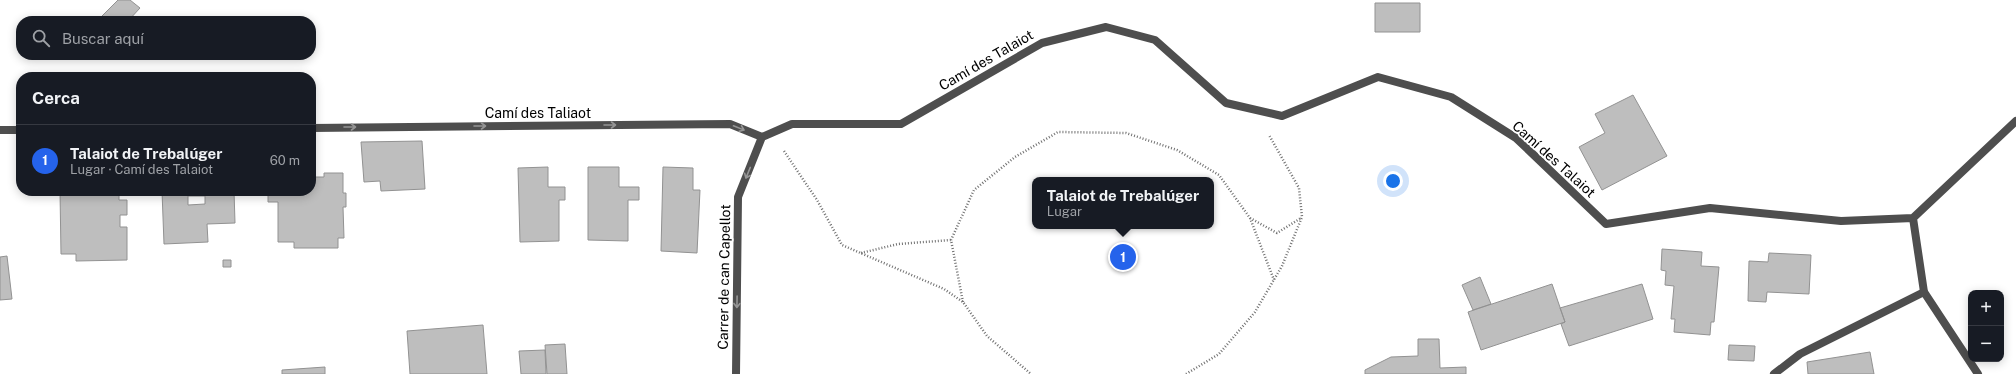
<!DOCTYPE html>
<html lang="es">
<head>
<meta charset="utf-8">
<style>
  body { margin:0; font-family:"Public Sans",sans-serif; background:#20242c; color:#f1f3f6 }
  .controls { position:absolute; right:12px; bottom:12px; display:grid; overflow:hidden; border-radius:8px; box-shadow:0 2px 10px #0003 }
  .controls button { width:36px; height:36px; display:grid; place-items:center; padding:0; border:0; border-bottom:1px solid #363941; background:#171b24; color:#f1f3f6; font:20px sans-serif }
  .you { position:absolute; left:1393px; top:181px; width:14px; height:14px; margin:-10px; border:3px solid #fff; border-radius:50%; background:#1a73e8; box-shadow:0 0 0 6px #1a73e833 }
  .badge { display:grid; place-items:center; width:26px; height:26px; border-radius:50%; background:#2563eb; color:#fff; font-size:13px; font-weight:700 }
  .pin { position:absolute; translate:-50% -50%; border:2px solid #fff; box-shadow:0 1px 4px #0006 }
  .popup { position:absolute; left:1032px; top:177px; width:182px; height:52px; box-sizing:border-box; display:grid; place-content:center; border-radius:8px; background:#171b24; filter:drop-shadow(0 1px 3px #0005); font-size:13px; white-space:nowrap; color:#9ea1a6 }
  .popup b { font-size:15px; color:#f1f3f6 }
  .popup::after { content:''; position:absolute; left:50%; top:100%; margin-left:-8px; border:8px solid transparent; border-top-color:#171b24 }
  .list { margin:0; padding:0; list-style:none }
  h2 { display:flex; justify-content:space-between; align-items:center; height:52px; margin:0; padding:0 16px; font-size:17px }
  h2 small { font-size:13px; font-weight:400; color:#9ea1a6 }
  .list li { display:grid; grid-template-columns:26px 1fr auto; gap:12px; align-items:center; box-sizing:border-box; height:72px; padding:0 16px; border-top:1px solid #363941 }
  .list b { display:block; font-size:15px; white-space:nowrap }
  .list p { margin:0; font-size:13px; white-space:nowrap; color:#9ea1a6 }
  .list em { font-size:13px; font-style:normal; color:#9ea1a6 }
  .icon { flex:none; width:22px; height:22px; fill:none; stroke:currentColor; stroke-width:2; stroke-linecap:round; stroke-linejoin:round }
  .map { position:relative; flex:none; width:2016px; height:374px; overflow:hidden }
  .search { position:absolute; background:#171b24; box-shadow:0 2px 10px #0003; left:16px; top:16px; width:300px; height:44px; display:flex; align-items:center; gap:10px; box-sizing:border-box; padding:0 14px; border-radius:16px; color:#9ea1a6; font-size:15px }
  .panel { position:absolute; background:#171b24; box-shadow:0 2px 10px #0003; left:16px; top:72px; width:300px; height:124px; border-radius:16px }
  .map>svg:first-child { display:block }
  .building { fill:#bebebe; stroke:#929292; fill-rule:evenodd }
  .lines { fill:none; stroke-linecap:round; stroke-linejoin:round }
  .path { stroke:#707070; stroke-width:2.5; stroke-dasharray:1 2; stroke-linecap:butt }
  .lane { stroke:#4e4e4e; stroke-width:8 }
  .street { stroke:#4e4e4e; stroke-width:8 }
  .oneway { stroke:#959595 }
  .labels { text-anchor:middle; stroke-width:3.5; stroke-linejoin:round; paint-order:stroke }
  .street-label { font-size:14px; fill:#000; stroke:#fff }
</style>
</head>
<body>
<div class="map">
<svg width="2016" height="374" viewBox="0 0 2016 374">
  <rect width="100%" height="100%" fill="#fff"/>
  <path class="building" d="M118 0H130L140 8 128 21H97Z
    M1375 3H1420V32H1375Z
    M1633 95 1667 156 1602 190 1579 147 1605 133 1595 114Z
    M422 141 425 189 381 191 380 181 364 182 361 142Z
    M548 167V187H565V200H559V241L520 242 518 168Z
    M588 167H619V187H639V200H628V241L588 240Z
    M663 167 693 168V190H700L697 253 661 251Z
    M324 173H343V193H346V207H343L344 238H338V248H294V242H278V202H268V191H311V177H324Z
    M60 191H79V195H96V191H119V200H127V215H120V227H127V260L76 261V254H61Z
    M162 191H234L235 223 207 224 208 242 164 244ZM188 196H205V204L188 205Z
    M1662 249 1702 252 1701 266 1719 267 1714 322H1711L1710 335 1674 332 1675 319H1671L1674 286 1665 285 1666 271 1661 270Z
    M1769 253 1811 255 1809 294 1767 292 1766 302 1748 301 1749 261 1768 262Z
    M7 256 12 299 0 300V257Z
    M223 260H231V267H223Z
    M1480 277 1491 304 1473 310 1462 285Z
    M1552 284 1565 322 1481 350 1468 312Z
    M1642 284 1653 319 1569 346 1561 324 1565 322 1560 308Z
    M483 325 487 374H410L407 331Z
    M1418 339H1439L1440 368 1466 367V374H1365V370L1391 357 1418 356Z
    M565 344 567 374H547L545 345Z
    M1729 345 1755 346 1754 361 1728 360Z
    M545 350 546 374H521L519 351Z
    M1870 352 1874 374H1808L1807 362Z
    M325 367V374H282V370Z"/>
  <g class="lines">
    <path class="path" d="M784 151 817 200 842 245 944 289 963 302 987 336 1031 374
      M1250 218 1277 233 1301 218
      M861 253 898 244 951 240
      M963 302 951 240 974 190 1015 157 1058 132 1126 133 1177 150 1219 175 1250 218 1274 280
      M1186 374 1219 354 1255 312 1282 266 1302 217 1299 188 1269 135"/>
    <path class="lane" d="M1774 374 1800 354 1924 292"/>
    <path class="street" d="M311 128 730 124 762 137
      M0 130H21
      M762 137 792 124H901L1042 43 1106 27 1155 40 1226 103 1282 116 1378 77 1451 97 1516 138 1606 224 1710 208 1841 221 1913 218
      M1913 218 1924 292 1978 374
      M1913 218 2016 121
      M736 374 738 197 762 137"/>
  </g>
  <defs><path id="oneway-shaft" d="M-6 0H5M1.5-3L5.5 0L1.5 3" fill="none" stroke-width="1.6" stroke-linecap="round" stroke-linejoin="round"/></defs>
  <g class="oneway">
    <use href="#oneway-shaft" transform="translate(610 125)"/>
    <use href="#oneway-shaft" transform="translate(480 126)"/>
    <use href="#oneway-shaft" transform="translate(350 127)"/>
    <use href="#oneway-shaft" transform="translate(739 128) rotate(22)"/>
    <use href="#oneway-shaft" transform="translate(748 173) rotate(112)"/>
    <use href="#oneway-shaft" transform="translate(737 302) rotate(91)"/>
  </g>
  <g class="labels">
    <g class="street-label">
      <text transform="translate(986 60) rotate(-30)" y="5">Camí des Talaiot</text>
      <text x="538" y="118">Camí des Taliaot</text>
      <text transform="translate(1554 159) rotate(42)" y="5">Camí des Talaiot</text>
      <text transform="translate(724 277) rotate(-89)" y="5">Carrer de can Capellot</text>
    </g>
  </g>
</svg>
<div class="controls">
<button>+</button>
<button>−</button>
</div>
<div class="you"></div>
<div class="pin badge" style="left:1123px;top:257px">1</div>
<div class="popup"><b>Talaiot de Trebalúger</b>Lugar</div>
<div class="search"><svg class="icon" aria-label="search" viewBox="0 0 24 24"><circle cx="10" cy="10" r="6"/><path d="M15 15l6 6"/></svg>Buscar aquí</div>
<section class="panel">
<h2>Cerca<small></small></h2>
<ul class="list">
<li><span class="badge">1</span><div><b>Talaiot de Trebalúger</b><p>Lugar · Camí des Talaiot</p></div><em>60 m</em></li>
</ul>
</section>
</div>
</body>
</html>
